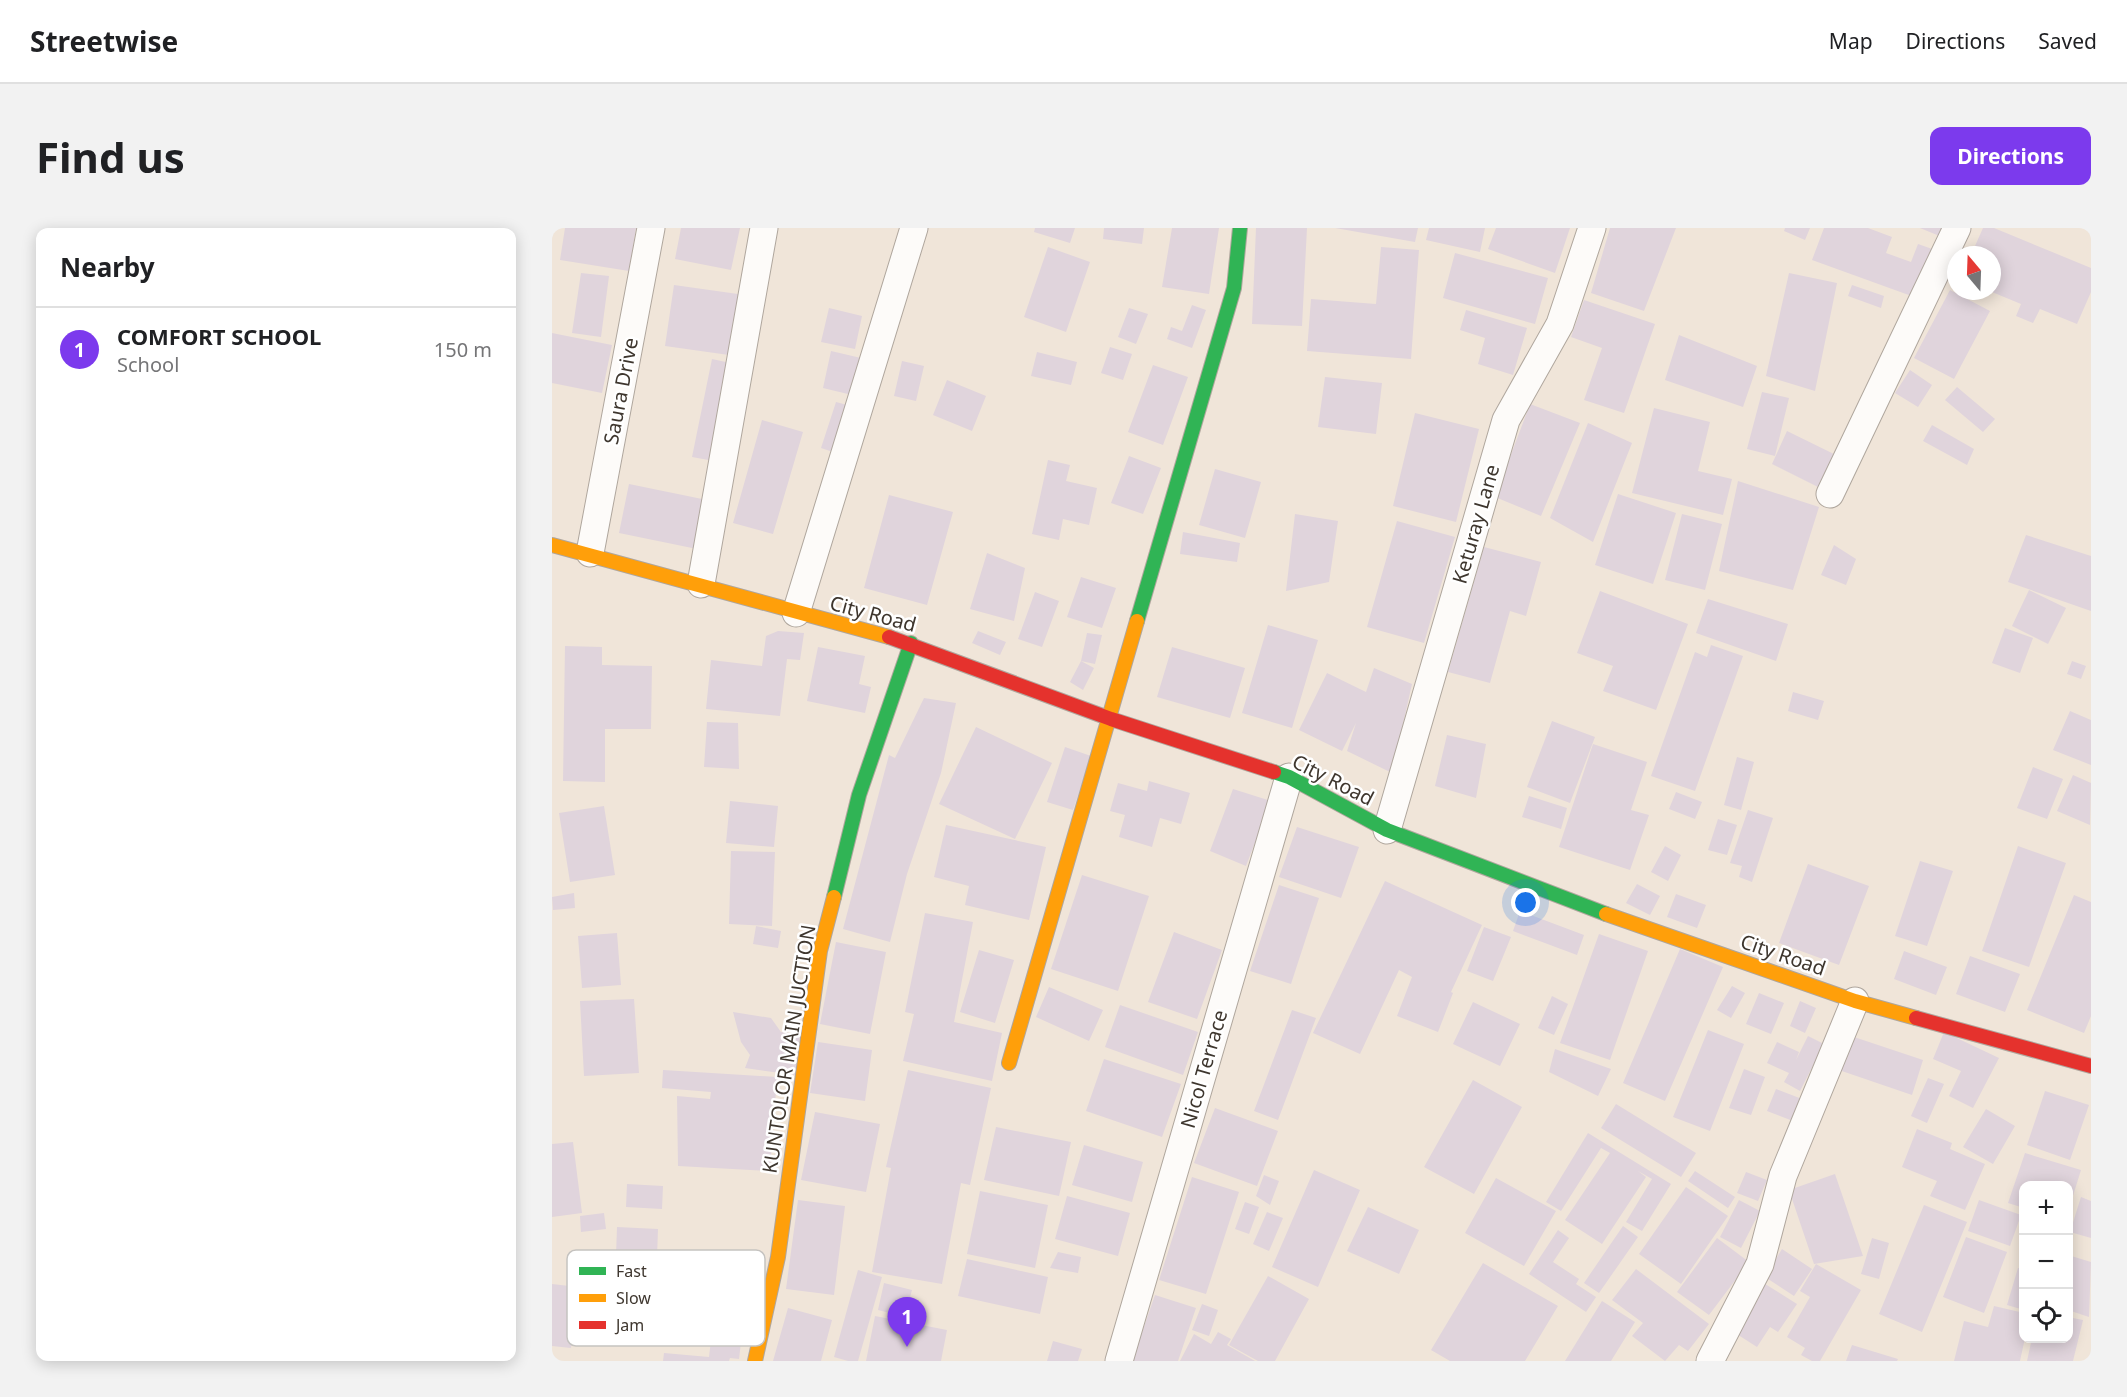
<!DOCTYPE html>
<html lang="en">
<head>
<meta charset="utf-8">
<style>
  body { margin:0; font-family:"Noto Sans",sans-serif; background:#f2f2f2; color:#202124 }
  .controls { position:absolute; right:18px; bottom:18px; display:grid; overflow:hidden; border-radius:12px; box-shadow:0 3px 15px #0003 }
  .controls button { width:54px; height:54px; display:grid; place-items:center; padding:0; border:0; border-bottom:2px solid #e0e0e0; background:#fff; color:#202124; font:30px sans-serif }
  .compass { position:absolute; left:1395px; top:18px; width:54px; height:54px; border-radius:50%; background:#fff; box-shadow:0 3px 15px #0003; rotate:341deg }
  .you { position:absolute; left:974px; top:675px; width:21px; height:21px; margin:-15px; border:4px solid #fff; border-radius:50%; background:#1a73e8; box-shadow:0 0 0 9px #1a73e833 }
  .badge { display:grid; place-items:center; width:39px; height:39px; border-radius:50%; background:#7c3aed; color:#fff; font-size:20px; font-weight:700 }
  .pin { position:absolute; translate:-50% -50px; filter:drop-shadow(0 2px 3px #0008) }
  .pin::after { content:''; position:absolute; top:32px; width:21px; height:18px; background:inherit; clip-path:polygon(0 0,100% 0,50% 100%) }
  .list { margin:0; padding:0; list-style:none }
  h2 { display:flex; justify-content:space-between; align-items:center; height:78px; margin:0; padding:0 24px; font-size:26px }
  h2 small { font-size:20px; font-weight:400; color:#757577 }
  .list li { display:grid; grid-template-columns:39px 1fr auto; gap:18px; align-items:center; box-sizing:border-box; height:84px; padding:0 24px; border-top:2px solid #e0e0e0 }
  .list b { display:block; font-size:22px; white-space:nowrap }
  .list p { margin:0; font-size:20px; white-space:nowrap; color:#757577 }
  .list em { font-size:20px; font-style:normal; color:#757577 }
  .icon { flex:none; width:33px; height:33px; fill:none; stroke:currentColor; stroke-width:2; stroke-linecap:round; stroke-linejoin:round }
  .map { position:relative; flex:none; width:1539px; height:1133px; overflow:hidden; border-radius:12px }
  header { display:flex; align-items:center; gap:36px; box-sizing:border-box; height:84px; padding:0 30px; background:#fff; border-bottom:2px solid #e0e0e0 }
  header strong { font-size:28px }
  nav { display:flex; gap:33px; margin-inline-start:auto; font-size:21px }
  .intro { display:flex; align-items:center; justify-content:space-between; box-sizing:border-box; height:144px; padding:0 36px }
  h1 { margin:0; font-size:42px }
  .button { padding:15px 27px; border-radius:12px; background:#7c3aed; color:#fff; font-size:21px; font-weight:700 }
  main { display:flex; gap:36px; padding:0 36px }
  aside { flex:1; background:#fff; border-radius:12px; box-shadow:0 3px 15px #0003 }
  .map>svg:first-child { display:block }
  .building { fill:#e0d4dc }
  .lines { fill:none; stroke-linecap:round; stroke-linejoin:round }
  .street-casing { stroke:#afa69d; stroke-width:29 }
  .fast-casing { stroke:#afa69d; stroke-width:16 }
  .slow-casing { stroke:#afa69d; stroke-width:16 }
  .jam-casing { stroke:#afa69d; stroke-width:16 }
  .street { stroke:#fdfbf9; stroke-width:27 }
  .fast { stroke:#30b455; stroke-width:14 }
  .slow { stroke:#ff9f0a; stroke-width:14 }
  .jam { stroke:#e5322d; stroke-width:14 }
  .labels { text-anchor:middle; stroke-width:5; stroke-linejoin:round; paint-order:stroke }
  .street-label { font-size:20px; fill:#3e362e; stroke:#fff }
  .key { fill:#fff; stroke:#c5c3c0; stroke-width:1.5 }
  .key-label { font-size:16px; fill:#3e362e }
</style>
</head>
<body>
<header>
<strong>Streetwise</strong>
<nav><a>Map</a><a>Directions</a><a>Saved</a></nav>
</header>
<div class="intro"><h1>Find us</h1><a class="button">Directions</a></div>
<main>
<aside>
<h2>Nearby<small></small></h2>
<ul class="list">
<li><span class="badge">1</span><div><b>COMFORT SCHOOL</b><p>School</p></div><em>150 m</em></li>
</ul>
</aside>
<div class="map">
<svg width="1539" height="1133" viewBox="0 0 1539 1133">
  <rect width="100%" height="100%" fill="#f0e5d9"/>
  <path class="building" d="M13 0H84L77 43 8 32Z
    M129 0H188L179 42 123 31Z
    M483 0H523L518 15 482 4Z
    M552 0H592L590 16 551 11Z
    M620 0H667L657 66 610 59Z
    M704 0H755L750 98 700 96Z
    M783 0H866L863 14Z
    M877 0H933L928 24 874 12Z
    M944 0H1018L1003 45 936 21Z
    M1058 0H1124L1092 83 1039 65Z
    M1233 0H1258L1253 12 1232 3Z
    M1272 0H1316L1340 9 1334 25 1359 34 1366 16 1383 22 1365 70 1260 32Z
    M1368 0H1393L1390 9Z
    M1431 0H1442L1539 40V64L1525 96 1488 81 1481 95 1464 88 1469 76 1440 64V27H1419Z
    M496 19 538 34 514 104 472 89Z
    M829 19 867 22 859 131 755 123 759 71 824 76Z
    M903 25 996 50 983 96 891 70Z
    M29 45 57 48 49 109 20 105Z
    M1237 45 1285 55 1263 163 1214 148Z
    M122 57 193 67 184 128 113 118Z
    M1300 57 1332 68 1329 80 1296 68Z
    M1398 62 1438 83 1402 151 1362 130Z
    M1032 72 1103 96 1072 185 1032 172 1050 120 1019 109Z
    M640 77 654 82 640 120 615 111 619 99 630 103Z
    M277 80 310 88 303 121 269 114Z
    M577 80 596 86 584 116 566 109Z
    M914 82 975 100 961 147 926 136 933 110 908 102Z
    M0 105 60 117 50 165 0 155Z
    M1127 107 1205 138 1191 179 1113 152Z
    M558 119 580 126 571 152 549 145Z
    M279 123 309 130 300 167 271 160Z
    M485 124 525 134 519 157 479 148Z
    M160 131 183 136 162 233 140 229Z
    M350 133 372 138 364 173 342 168Z
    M601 137 636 149 611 217 576 204Z
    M1358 142 1380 157 1366 179 1343 165Z
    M773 149 830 155 824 206 766 199Z
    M395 152 434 168 420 203 381 187Z
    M1405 159 1443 191 1431 204 1393 172Z
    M1210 164 1237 170 1223 228 1195 221Z
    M284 174 299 178 284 225 269 220Z
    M978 176 1028 195 989 288 943 269Z
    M1102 180 1158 194 1146 243 1180 251 1171 287 1080 265Z
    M863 185 927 201 904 294 841 278Z
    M210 192 251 204 221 306 181 295Z
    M1036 195 1080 215 1041 314 998 290Z
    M1380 197 1422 221 1415 237 1371 213Z
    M1235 203 1288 229 1272 262 1220 236Z
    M577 228 609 240 591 286 559 275Z
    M496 232 518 237 514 253 545 260 537 297 511 291 507 312 480 306Z
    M663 241 709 254 693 310 647 297Z
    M1186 253 1267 279 1241 362 1167 343Z
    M77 256 155 272 145 321 67 305Z
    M1066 266 1124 285 1101 356 1043 337Z
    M337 267 401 284 375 377 312 360Z
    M743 286 786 293 777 354 734 363Z
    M1130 286 1170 296 1153 362 1113 352Z
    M845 293 903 309 872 415 815 399Z
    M631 304 688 315 685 334 628 326Z
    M1474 307 1539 328V383L1456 354Z
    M1282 317 1304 331 1294 357 1269 347Z
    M932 319 989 334 974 388 958 383 938 455 896 444Z
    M435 325 473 340 462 393 418 381Z
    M529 349 564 360 550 400 515 389Z
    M1477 362 1514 380 1496 416 1460 398Z
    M1048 363 1136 396 1104 482 1051 463 1061 438 1025 425Z
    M483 364 507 373 490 419 466 411Z
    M1156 371 1236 396 1224 433 1144 405Z
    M716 397 766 412 740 500 690 485Z
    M1453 400 1481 410 1468 445 1440 435Z
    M226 403 252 405 248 432 235 431 228 488 154 481 159 432 210 438 214 408Z
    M426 403 454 414 448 427 420 415Z
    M535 405 550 407 543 436 529 433 542 440 531 462 518 454 529 433Z
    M1159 417 1191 428 1143 563 1099 548 1143 424 1155 429Z
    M13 418 50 419V437L100 438 99 501H53V554L11 553Z
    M266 419 313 428 307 456 319 459 313 485 255 473Z
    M620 419 693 440 678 490 605 469Z
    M1520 433 1534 438 1529 451 1515 446Z
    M822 440 860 456 840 545 795 523 804 495 790 523 747 502 775 445 814 464Z
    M1241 464 1272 473 1266 492 1236 483Z
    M372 470 404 475 389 545 355 646 338 714 291 701 337 527 343 530Z
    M1518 483 1539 492V537L1501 522Z
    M1000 493 1043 509 1018 575 975 559Z
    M155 494 186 495 187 541 152 539Z
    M424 499 500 535 463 611 387 576Z
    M895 507 934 516 924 570 883 558Z
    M1041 516 1095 534 1079 582 1097 587 1078 642 1007 619Z
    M513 519 539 528 521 582 495 574Z
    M1185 529 1202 534 1189 582 1172 577Z
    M1481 539 1511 551 1495 591 1465 580Z
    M1521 547 1539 555 1538 597 1505 583Z
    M597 553 638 565 629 596 608 590 600 619 567 609 573 587 558 583 566 555 595 563Z
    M681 561 719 573 694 638 658 623Z
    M1124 564 1150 574 1143 591 1117 581Z
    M977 568 1015 580 1009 601 970 589Z
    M178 573 226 578 222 619 174 615Z
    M52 578 63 647 18 654 7 585Z
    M1196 582 1221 590 1200 654 1187 649 1190 638 1178 635Z
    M1166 591 1185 597 1175 627 1156 622Z
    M394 597 494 619 477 692 413 677 417 658 382 649Z
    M745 599 807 619 789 670 727 649Z
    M1113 618 1129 627 1116 653 1099 644Z
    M1466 618 1514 635 1477 739 1430 723Z
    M179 623 223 624 220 698 177 696Z
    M1368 633 1401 643 1375 718 1343 708Z
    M1256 636 1317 658 1287 737 1227 715Z
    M530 647 597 668 566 763 499 741Z
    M833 653 930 697 899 764 901 765 886 804 845 788 860 749 847 742 808 826 761 805Z
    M1085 656 1108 668 1098 687 1074 675Z
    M727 657 767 670 739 756 698 743Z
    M22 665 23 680 1 682 0 669Z
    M1124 666 1154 677 1145 700 1115 689Z
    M1522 667 1539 674V788L1532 805 1475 782Z
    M968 683 1032 707 1025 727 961 703Z
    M373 685 421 694 402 794 450 805 440 853 351 833 362 786 353 784Z
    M204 698 229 703 226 720 201 716Z
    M932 699 959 709 941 753 915 743Z
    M622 704 670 722 645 791 596 774Z
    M65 705 69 757 30 760 26 708Z
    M1047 706 1096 723 1058 832 1008 815Z
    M284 714 334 724 318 806 268 796Z
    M1128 721 1171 739 1113 873 1071 855Z
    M427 722 462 732 443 795 408 784Z
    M1352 723 1395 739 1384 767 1342 751Z
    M1418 728 1468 746 1453 784 1404 766Z
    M1180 758 1193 765 1179 790 1165 782Z
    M497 759 551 782 537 813 484 789Z
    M1207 765 1232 775 1219 806 1194 796Z
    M1000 768 1016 776 1002 807 986 800Z
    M82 771 87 845 32 848 28 773Z
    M1248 773 1264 780 1253 805 1238 798Z
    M921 774 968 796 948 838 901 816Z
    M568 777 646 804 631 847 553 819Z
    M740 782 764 790 726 892 702 883Z
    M181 784 219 790 229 804 248 806 243 847 193 840 198 827 189 814Z
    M1156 802 1192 816 1158 903 1121 889Z
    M1392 804 1447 830 1421 880 1397 868 1409 843 1381 831Z
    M1293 806 1371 832 1360 867 1281 840Z
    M1256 808 1272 816 1248 863 1232 854 1237 845 1215 835 1225 814 1247 824 1244 832Z
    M266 814 320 822 313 873 258 865Z
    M1003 821 1059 841 1046 868 997 844Z
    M552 831 629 856 610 909 534 883Z
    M1192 841 1213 849 1199 887 1177 880Z
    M111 842 225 849 218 943 126 938 125 868 158 871 159 864 110 860Z
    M356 842 439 860 418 957 409 955 390 1056 320 1044 339 940 334 939Z
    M1376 850 1392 856 1375 895 1359 888Z
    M921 852 970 879 922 966 872 939Z
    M1224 861 1250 871 1241 893 1215 883Z
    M1493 863 1537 877 1518 932 1475 917Z
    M1064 876 1144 925 1129 949 1049 900Z
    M663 880 726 903 705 958 642 935Z
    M1434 881 1463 898 1441 936 1411 919Z
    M263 884 328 896 314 964 249 952Z
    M444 899 519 914 507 968 432 952Z
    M1365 901 1400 915 1398 921 1433 936 1413 982 1378 968 1385 953 1350 939Z
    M1036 905 1119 956 1090 1003 1074 994 1100 951 1086 943 1094 949 1050 1016 1013 992 1058 925 1049 920 1009 983 994 974Z
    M21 914 30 985 0 989V916Z
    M532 917 591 934 580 974 520 957Z
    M1473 925 1529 942 1519 974 1516 973V957H1472V980L1456 975Z
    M762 942 808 962 766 1059 720 1039Z
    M1143 943 1183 969 1176 980 1136 953Z
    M1194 944 1215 952 1206 973 1185 965Z
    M1283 946 1311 1028 1262 1036 1237 962Z
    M712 947 727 953 718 977 704 968Z
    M640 949 687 964 654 1066 607 1052Z
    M944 950 1004 983 972 1038 913 1005Z
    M75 956 111 958 110 981 74 979Z
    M1134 959 1176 988 1129 1056 1087 1026Z
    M428 963 496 977 483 1040 415 1026Z
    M515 968 578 985 566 1028 503 1011Z
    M1529 969 1539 973V1010L1518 1004Z
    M246 972 293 978 282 1067 234 1061Z
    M1187 972 1208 983 1189 1020 1168 1009Z
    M1427 972 1469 987 1458 1018 1416 1003Z
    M693 974 707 979 697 1006 683 1001Z
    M1372 977 1415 994 1370 1104 1327 1086Z
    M816 979 867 1002 847 1046 795 1023Z
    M715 984 731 990 717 1023 701 1016Z
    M52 985 54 1001 29 1004 28 988Z
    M1071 998 1086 1009 1047 1065 1032 1055Z
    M65 999 106 1001 104 1057 63 1056Z
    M1006 1002 1017 1010 1001 1034 1027 1051 1024 1056 1044 1069 1034 1084 977 1046Z
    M1414 1009 1455 1024 1432 1085 1391 1069Z
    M1165 1010 1197 1034 1157 1087 1125 1064Z
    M1320 1010 1337 1015 1327 1051 1309 1046Z
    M1230 1021 1260 1041 1242 1068 1213 1049Z
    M506 1024 529 1029 526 1045 498 1040Z
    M1516 1027 1539 1034 1537 1089 1516 1082Z
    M415 1031 496 1049 488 1086 406 1068Z
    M931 1035 1006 1078 973 1133H898L879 1122Z
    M1264 1036 1309 1062 1268 1133H1260L1249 1127 1253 1120 1235 1109 1258 1069 1248 1063Z
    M1466 1040 1472 1041V1082L1455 1077Z
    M1084 1041 1157 1096 1136 1123 1127 1117 1113 1133 1080 1108 1091 1095 1060 1072Z
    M306 1042 330 1049 306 1133H296L282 1129Z
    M716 1048 757 1071 723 1133H706L677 1117Z
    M1210 1054 1245 1076 1226 1104 1218 1099 1205 1119 1180 1103Z
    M332 1055 360 1062 353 1089 326 1082Z
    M0 1056 26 1059 19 1120 0 1118Z
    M603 1067 644 1080 626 1133H580Z
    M1050 1073 1083 1094 1059 1133H1013Z
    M650 1076 666 1082 657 1108 640 1102Z
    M1442 1078 1472 1085 1473 1110 1468 1133H1402L1412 1093 1436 1099Z
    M236 1080 280 1092 269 1133H221Z
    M323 1088 395 1102 389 1133H314Z
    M1516 1089 1531 1092 1521 1133H1475L1480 1110H1516Z
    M160 1103 190 1106 187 1131 178 1130 177 1133H111L112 1125 157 1129Z
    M666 1104 679 1111 675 1117 703 1133H628L642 1106 659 1116Z
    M501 1113 530 1121 526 1133H495Z
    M1300 1117 1346 1131 1345 1133H1294Z"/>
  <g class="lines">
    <g class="street-casing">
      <path id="street" d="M1278 266 1405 0
        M38 325 99 0
        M149 356 212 0
        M244 385 362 0
        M835 602 954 192 1008 96 1040 0
        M567 1133 737 549
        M1158 1133 1208 1036 1231 948 1303 773"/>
    </g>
    <g class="fast-casing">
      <path id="fast" d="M585 393 682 60 688 0
        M722 544 737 549 835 602 1054 686
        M282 669 307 567 359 415"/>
    </g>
    <g class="slow-casing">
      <path id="slow" d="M0 317 337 409
        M1054 686 1303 773 1364 790
        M457 835 585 393
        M203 1133 226 1029 268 723 282 669"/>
    </g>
    <g class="jam-casing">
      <path id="jam" d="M337 409 559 491 722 544
        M1364 790 1539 838"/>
    </g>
    <use href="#street" class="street"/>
    <use href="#fast" class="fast"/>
    <use href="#slow" class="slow"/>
    <use href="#jam" class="jam"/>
  </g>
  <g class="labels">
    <g class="street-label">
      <text transform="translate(69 163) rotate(-79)" y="7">Saura Drive</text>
      <text transform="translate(924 296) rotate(-74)" y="7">Keturay Lane</text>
      <text transform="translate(321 386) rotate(15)" y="7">City Road</text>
      <text transform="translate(781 552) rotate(27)" y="7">City Road</text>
      <text transform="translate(1231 727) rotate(19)" y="7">City Road</text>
      <text transform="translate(237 821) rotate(-81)" y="7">KUNTOLOR MAIN JUCTION</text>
      <text transform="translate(652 841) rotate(-74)" y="7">Nicol Terrace</text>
    </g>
  </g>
  <rect x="15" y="1022" width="198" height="96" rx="9" class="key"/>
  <rect x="27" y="1039" width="27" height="8" fill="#30b455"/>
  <rect x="27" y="1066" width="27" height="8" fill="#ff9f0a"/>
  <rect x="27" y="1093" width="27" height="8" fill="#e5322d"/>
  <g class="key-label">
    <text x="64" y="1049">Fast</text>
    <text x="64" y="1076">Slow</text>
    <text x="64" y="1103">Jam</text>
  </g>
</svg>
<div class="controls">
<button>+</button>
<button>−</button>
<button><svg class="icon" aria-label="locate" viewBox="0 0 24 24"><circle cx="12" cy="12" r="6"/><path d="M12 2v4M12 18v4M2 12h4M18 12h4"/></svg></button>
</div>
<svg class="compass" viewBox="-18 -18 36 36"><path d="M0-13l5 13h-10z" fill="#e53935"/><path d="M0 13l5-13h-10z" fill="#757577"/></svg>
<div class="you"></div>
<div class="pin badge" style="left:355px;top:1119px">1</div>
</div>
</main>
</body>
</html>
